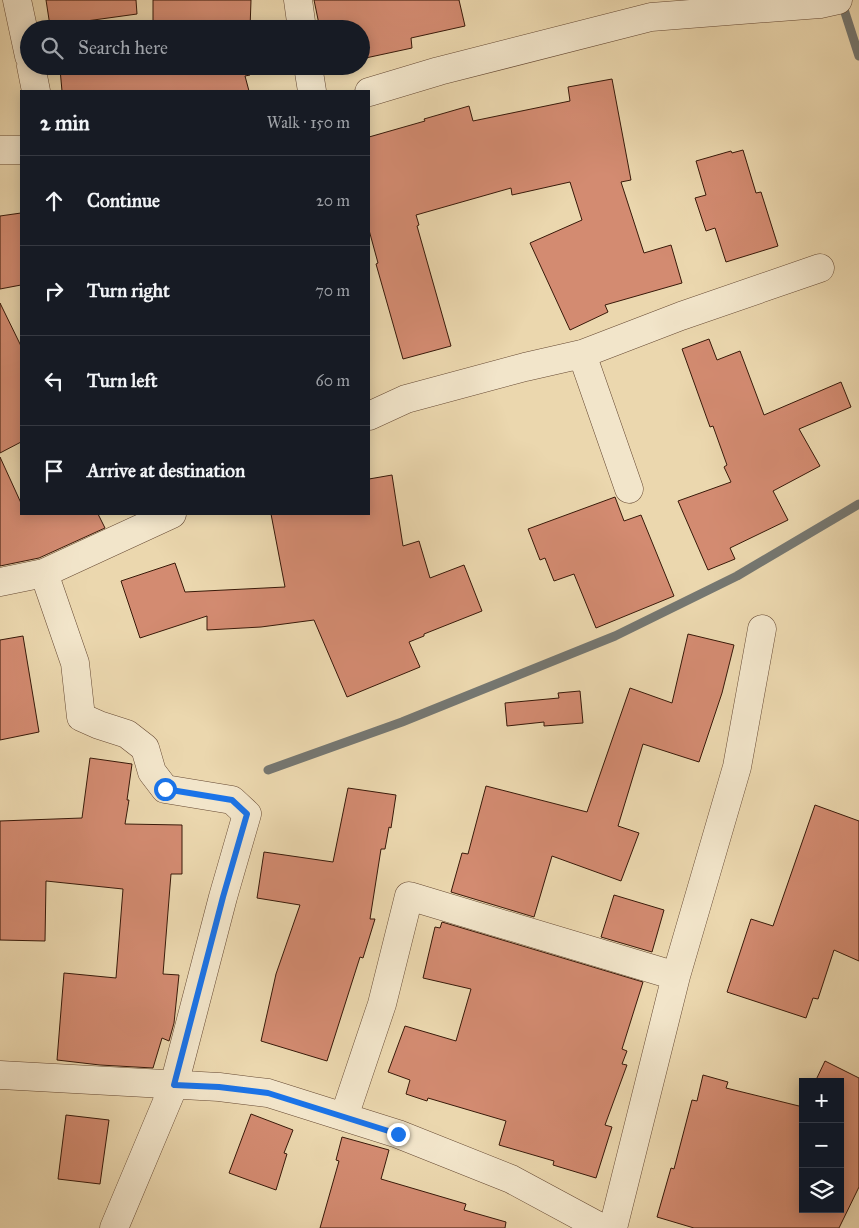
<!DOCTYPE html>
<html lang="en">
<head>
<meta charset="utf-8">
<style>
  body { margin:0; font-family:"IM FELL Great Primer",serif; background:#242831; color:#f1f3f6 }
  .controls { position:absolute; right:15px; bottom:15px; display:grid; overflow:hidden; border-radius:0px; box-shadow:0 2px 12px #0003 }
  .controls button { width:45px; height:45px; display:grid; place-items:center; padding:0; border:0; border-bottom:1px solid #363941; background:#171b24; color:#f1f3f6; font:25px sans-serif }
  .stop { position:absolute; width:15px; height:15px; margin:-11px; border:4px solid #1a73e8; border-radius:50%; background:#fff }
  .stop.end { background:#1a73e8; border-color:#fff; box-shadow:0 1px 5px #0008 }
  .list { margin:0; padding:0; list-style:none }
  h2 { display:flex; justify-content:space-between; align-items:center; height:65px; margin:0; padding:0 20px; font-size:21px }
  h2 small { font-size:16px; font-weight:400; color:#9ea1a6 }
  .list li { display:grid; grid-template-columns:32px 1fr auto; gap:15px; align-items:center; box-sizing:border-box; height:90px; padding:0 20px; border-top:1px solid #363941 }
  .list b { display:block; font-size:19px; white-space:nowrap }
  .list em { font-size:16px; font-style:normal; color:#9ea1a6 }
  .icon { flex:none; width:28px; height:28px; fill:none; stroke:currentColor; stroke-width:2; stroke-linecap:round; stroke-linejoin:round }
  .map { position:relative; flex:none; width:859px; height:1228px; overflow:hidden }
  .search { position:absolute; background:#171b24; box-shadow:0 2px 12px #0003; left:20px; top:20px; width:350px; height:55px; display:flex; align-items:center; gap:12px; box-sizing:border-box; padding:0 18px; border-radius:28px; color:#9ea1a6; font-size:19px }
  .panel { position:absolute; background:#171b24; box-shadow:0 2px 12px #0003; left:20px; top:90px; width:350px; height:425px; border-radius:0px }
  .map>svg:first-child { display:block }
  .lines { fill:none; stroke-linecap:round; stroke-linejoin:round }
  .stream { stroke:#757771; stroke-width:9 }
  .building { fill:#d38b71; stroke:#381909 }
  .minor-casing { stroke:#654832; stroke-width:29 }
  .minor { stroke:#f2e5ca; stroke-width:28 }
  .route { stroke:#1a73e8; stroke-width:6 }
</style>
</head>
<body>
<div class="map">
<svg width="859" height="1228" viewBox="0 0 859 1228">
  <rect width="100%" height="100%" fill="#ebd7ae"/>
  <filter id="stains"><feTurbulence type="fractalNoise" baseFrequency=".004" numOctaves="4"/><feColorMatrix values="0 0 0 0 .2 0 0 0 0 .09 0 0 0 0 .02 0 0 0 .5 -.17"/></filter>
  <radialGradient id="worn" r=".72"><stop offset=".6" stop-color="#630" stop-opacity="0"/><stop offset="1" stop-color="#630" stop-opacity=".3"/></radialGradient>
  <g class="lines">
    <path class="stream" d="M841 0 859 56
      M268 770 402 722 615 636 737 576 859 504"/>
  </g>
  <path class="building" d="M46 0H136L137 14 50 26Z
    M153 0H251L250 29H153Z
    M314 0H459L465 26 411 38 412 48 361 59V29H320Z
    M79 66H250V75L245 76 249 91H62L60 69Z
    M612 79 631 180 621 182 644 253 671 245 682 283 605 305 608 312 570 330 530 243 582 220 570 182 512 195 511 188 416 215 419 225 417 226 451 346 403 359 376 264 378 263 369 230V137L425 121 424 119 469 106 473 121 570 101 568 87Z
    M743 150 756 193 761 192 778 246 726 262 715 228 706 231 695 198 706 195 696 161 731 151 732 153Z
    M21 213V285L0 289V216Z
    M0 303 21 346V442L0 453Z
    M709 339 717 360 740 351 764 415 841 382 851 407 799 429 820 466 773 491 788 520 730 548 735 559 708 570 678 501 731 482 724 467 727 465 713 426 710 427 682 349Z
    M0 457 21 503V514H98L105 528 39 558 0 566Z
    M392 475 403 546 419 541 430 578 464 565 482 611 424 634V636L409 642 420 667 347 697 314 620 261 627 207 630V616L140 638 121 581 175 563 185 592 285 587 271 514H369V479Z
    M615 497 624 521 641 515 674 596 596 628 574 574 554 581 545 558 540 560 528 529Z
    M688 634 734 645 722 693 699 762 643 744 618 826 639 833 621 881 552 856 534 917 451 892 462 853 468 854 486 786 587 812 630 688 672 703Z
    M23 636 39 732 0 740V640Z
    M580 691 583 723 544 726V722L507 726 505 703 559 698 558 693Z
    M90 758 132 764 127 800H129L125 824 182 825V874H171L163 974 179 975 174 1023 169 1041 162 1038 153 1068 100 1065 57 1060 64 973 116 978 123 889 46 881 45 941 0 940V821L82 818Z
    M348 788 396 795 391 828 389 827 385 849H381L370 919H375L363 958 360 957 327 1061 261 1041 276 974 300 905 257 898 264 852 333 862Z
    M815 805 859 821V961L834 950 818 999 813 998 806 1018 727 992 751 919 773 926Z
    M614 895 664 910 652 952 601 937Z
    M442 922 643 982 622 1049 627 1051 622 1064 627 1065 605 1125 612 1127 596 1178 553 1165 554 1161 499 1145 506 1121 428 1098 427 1101 406 1094 410 1080 388 1072 405 1026 456 1041 471 989 423 978 435 927 440 928Z
    M825 1061 859 1078V1187L839 1228H694L657 1217 671 1168 674 1169 692 1100 697 1101 703 1075 728 1082 726 1088 803 1107V1209H840V1082H815Z
    M251 1114 293 1130 284 1153 287 1154 276 1190 229 1173Z
    M66 1115 109 1120 100 1184 58 1179Z
    M342 1137 389 1150 381 1179 466 1204 464 1210 506 1222 505 1228H320L339 1161 336 1160Z"/>
  <g class="lines">
    <g class="minor-casing">
      <path id="minor" d="M17 0 29 56
        M298 0 302 29
        M31 66 36 91
        M308 66 312 91
        M369 92 439 71 651 17 820 4 838 0
        M0 150H21
        M582 354 629 489
        M369 416 406 399 525 367 582 354 681 316 820 268
        M44 573 75 663 81 717 99 725 127 734 145 748 152 772 165 789 232 800 247 814 223 897 174 1085 114 1228
        M0 582 44 573 172 514
        M0 1075 219 1087 268 1093 398 1134 511 1179 602 1228
        M344 1117 382 1004 409 896 676 976
        M613 1228 676 976 737 767 762 629"/>
    </g>
    <use href="#minor" class="minor"/>
  </g>
  <g class="lines">
    <path class="route" d="M165 789 232 800 247 814 223 897 174 1085 219 1087 268 1093 398 1134"/>
  </g>
  <rect width="100%" height="100%" filter="url(#stains)"/>
  <rect width="100%" height="100%" fill="url(#worn)"/>
</svg>
<div class="controls">
<button>+</button>
<button>−</button>
<button><svg class="icon" aria-label="layers" viewBox="0 0 24 24"><path d="M12 4l9 5-9 5-9-5zM3 14l9 5 9-5"/></svg></button>
</div>
<div class="stop" style="left:165px;top:789px"></div>
<div class="stop end" style="left:398px;top:1134px"></div>
<div class="search"><svg class="icon" aria-label="search" viewBox="0 0 24 24"><circle cx="10" cy="10" r="6"/><path d="M15 15l6 6"/></svg>Search here</div>
<section class="panel">
<h2>2 min<small>Walk · 150 m</small></h2>
<ul class="list">
<li><svg class="icon" aria-label="ahead" viewBox="0 0 24 24"><path d="M12 20V5M6 11l6-6 6 6"/></svg><div><b>Continue</b></div><em>20 m</em></li>
<li><svg class="icon" aria-label="right" viewBox="0 0 24 24"><path d="M7 20v-9h11M14 6l5 5-5 5"/></svg><div><b>Turn right</b></div><em>70 m</em></li>
<li><svg class="icon" aria-label="left" viewBox="0 0 24 24"><path d="M17 20v-9H6M10 6l-5 5 5 5"/></svg><div><b>Turn left</b></div><em>60 m</em></li>
<li><svg class="icon" aria-label="arrive" viewBox="0 0 24 24"><path d="M6 21V4h12l-3 4 3 4H6"/></svg><div><b>Arrive at destination</b></div></li>
</ul>
</section>
</div>
</body>
</html>
